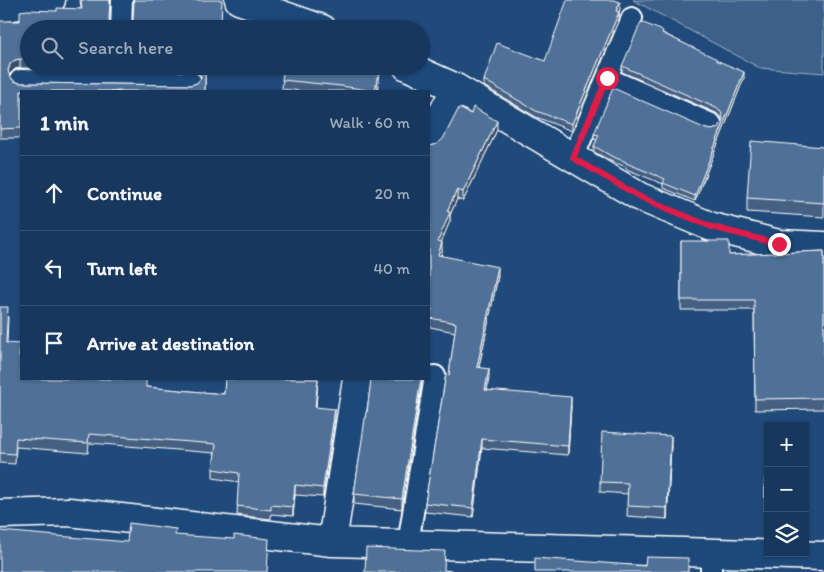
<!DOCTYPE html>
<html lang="en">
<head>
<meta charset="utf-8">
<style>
  body { margin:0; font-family:Itim,sans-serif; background:#244365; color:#f1f3f6 }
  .controls { position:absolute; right:15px; bottom:15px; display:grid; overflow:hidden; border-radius:0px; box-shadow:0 1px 4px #0004 }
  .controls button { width:45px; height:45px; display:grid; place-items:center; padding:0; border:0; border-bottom:1px solid #365272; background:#17385c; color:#f1f3f6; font:25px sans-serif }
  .stop { position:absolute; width:15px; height:15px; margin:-11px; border:4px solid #e11d48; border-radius:50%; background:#fff }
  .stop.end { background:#e11d48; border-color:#fff; box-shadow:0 1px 5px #0008 }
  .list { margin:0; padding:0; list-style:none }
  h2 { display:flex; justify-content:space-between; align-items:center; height:65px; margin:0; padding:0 20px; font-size:21px }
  h2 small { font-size:16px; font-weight:400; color:#9eacbb }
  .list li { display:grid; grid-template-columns:32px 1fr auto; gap:15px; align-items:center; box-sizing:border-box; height:75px; padding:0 20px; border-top:1px solid #365272 }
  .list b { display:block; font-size:19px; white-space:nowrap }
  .list em { font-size:16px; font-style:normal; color:#9eacbb }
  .icon { flex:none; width:28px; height:28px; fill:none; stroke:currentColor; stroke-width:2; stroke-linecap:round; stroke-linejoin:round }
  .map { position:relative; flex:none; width:824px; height:572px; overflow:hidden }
  .search { position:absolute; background:#17385c; box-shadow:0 1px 4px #0004; left:20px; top:20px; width:410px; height:55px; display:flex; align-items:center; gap:12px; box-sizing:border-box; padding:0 18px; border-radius:28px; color:#9eacbb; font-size:19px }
  .panel { position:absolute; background:#17385c; box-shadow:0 1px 4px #0004; left:20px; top:90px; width:410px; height:290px; border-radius:0px }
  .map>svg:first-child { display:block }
  .green { fill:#3c618b; stroke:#9eb0c5 }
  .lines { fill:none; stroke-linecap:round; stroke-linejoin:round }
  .service-casing { stroke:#fff; stroke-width:24 }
  .minor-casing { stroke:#fff; stroke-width:31 }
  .service { stroke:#1f4a7a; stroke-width:20 }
  .minor { stroke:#1f4a7a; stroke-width:28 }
  .wall { fill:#456182; stroke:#fff; fill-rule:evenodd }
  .shaded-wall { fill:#384f6a; stroke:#fff }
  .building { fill:#507197; stroke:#fff }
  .route { stroke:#e11d48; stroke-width:6 }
</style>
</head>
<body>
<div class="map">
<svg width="824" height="572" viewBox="0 0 824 572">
  <rect width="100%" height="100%" fill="#1f4a7a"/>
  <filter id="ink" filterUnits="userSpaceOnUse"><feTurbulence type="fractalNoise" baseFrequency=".02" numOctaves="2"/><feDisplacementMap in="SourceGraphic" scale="10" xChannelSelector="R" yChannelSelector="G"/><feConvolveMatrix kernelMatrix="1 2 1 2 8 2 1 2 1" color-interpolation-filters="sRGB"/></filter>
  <g filter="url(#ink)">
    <path class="green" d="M633 0H824V73L760 68Z"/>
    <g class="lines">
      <g class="service-casing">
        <path id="service" d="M121 29 122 0
          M607 78 711 124
          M20 80 191 82
          M573 158 632 18
          M408 544 435 376
          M711 554V572"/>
      </g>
      <g class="minor-casing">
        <path id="minor" d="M239 0 322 29
          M0 8 51 0
          M407 66 456 88 640 197 712 227 779 244 824 246
          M429 140 456 88
          M0 514 69 512 332 542 824 556
          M332 542 357 379"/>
      </g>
      <use href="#service" class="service"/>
      <use href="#minor" class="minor"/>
    </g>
    <path class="wall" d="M80 0H110L29 29V66H381L377 91H302L282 89 283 72 205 68V91H21V138H0V23L20 21 57 11 81 9ZM20 68 191 70 197 72 202 77 197 83 191 85 20 83 14 81 10 76V74L15 69Z
      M620 9 619 12V19L572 131 536 117 484 86V80L545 61Z
      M663 33 717 61 744 78 695 201 663 188V184L626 169V167L611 161 594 152V146L597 140 594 139V134L706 129 712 130 718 128 722 123 721 117 716 113 622 72V66Z
      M497 130 463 201 457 199 450 215V221L441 242 442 251 441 256 498 276 479 367 489 378 487 390 571 406 568 455 482 448 473 517 425 512V503L449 375 455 332 430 327V317H429V146Z
      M824 147V217L747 212V198Z
      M681 241 729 255 824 251V409L755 410 754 310H681Z
      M0 307 8 317 7 343 20 357 146 387 224 394 225 379H318L316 407 335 419 323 497 295 495 293 516 271 514V519L237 515 239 482 213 478V469L215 453 89 443 88 453 16 447 15 464 0 463Z
      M422 379 402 509 354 504V494L367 412Z
      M671 446 667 519 627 516 628 494 600 492V482Z
      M765 478H768V528H765Z"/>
    <path class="shaded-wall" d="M620 2V9L616 18V11Z
      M619 12V19L572 131V124Z
      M20 59V68L15 69 10 74 8 80V71L10 64 15 60Z
      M379 66H381L377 91H375Z
      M744 72V78L695 201V196Z
      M497 121V130L463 201V192Z
      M457 190V199L450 215V221L438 250V241L447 211Z
      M442 242V251L438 264V255Z
      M498 267V276L477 376V367Z
      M489 369V378L485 399V390Z
      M318 379 315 417V407Z
      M421 379H422V381L402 509V499Z
      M571 397V406L568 455V446Z
      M335 409V419L323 497V488Z
      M671 436V446L667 519V508Z
      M482 439V448L473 517V508Z
      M295 485V495L293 516V507Z"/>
    <path class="building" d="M81 0H110L109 19 110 25 114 29H29V59H20L15 60 10 64 8 71 10 77 14 81 20 83 191 85 197 83 201 78 203 72 201 66H205V91H21V128L0 129V21H20V11L28 10 57 11V8L82 9Z
      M134 0H222L221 25 278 29H128L131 26 133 20Z
      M567 0H614L620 2 616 11 619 12 572 124 536 111 484 80 497 43 545 61Z
      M641 22 663 31 662 33 717 59 716 60 744 72 695 196 663 183 665 179 626 163V162L611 156 594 146 599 135 594 134 613 88 706 129 712 130 718 128 722 123 723 118 721 112 716 108 622 66Z
      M284 66H379L375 91 341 86 282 80Z
      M473 107 497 121 463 192 457 190 447 211 450 212 438 241 442 242 438 255 498 267 477 367 489 369 485 390 571 397 568 446 482 439 473 508 425 503 446 374 449 375 456 323 430 318 432 309 429 308V146L437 144 443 139 459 108 471 114Z
      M751 141 824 147V203L747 198Z
      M681 241H729V255L824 251V398L755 399 754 300H681Z
      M0 307H8L6 343 20 344 19 357H21V379H146V387L224 394 225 379H318L315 407 335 409 323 488 295 485 293 507 271 505V510L237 506 239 473 213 469 216 444 89 434 88 443 16 438 15 454 0 453Z
      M371 379H421L402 499 354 494 366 412H367Z
      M602 432 671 436 667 508 627 506 628 483 600 482Z
      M765 478H768V518H765Z
      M129 523 176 529 175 535 234 539V535L269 539 267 572H0V531L127 542Z
      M366 548 445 551 444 570 459 572H365Z
      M646 557 688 558V572H535V558L645 566Z"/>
  </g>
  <g class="lines" filter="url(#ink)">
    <path class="route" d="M607 78 573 158 640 197 712 227 779 244"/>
  </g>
</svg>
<div class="controls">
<button>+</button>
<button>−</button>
<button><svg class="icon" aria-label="layers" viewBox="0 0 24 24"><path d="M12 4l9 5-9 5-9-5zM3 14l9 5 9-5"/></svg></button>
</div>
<div class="stop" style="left:607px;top:78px"></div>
<div class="stop end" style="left:779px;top:244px"></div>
<div class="search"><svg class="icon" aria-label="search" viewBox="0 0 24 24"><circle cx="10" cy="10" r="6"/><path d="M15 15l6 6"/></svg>Search here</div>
<section class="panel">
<h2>1 min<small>Walk · 60 m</small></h2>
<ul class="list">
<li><svg class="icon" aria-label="ahead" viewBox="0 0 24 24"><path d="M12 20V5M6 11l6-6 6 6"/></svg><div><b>Continue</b></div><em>20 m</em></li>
<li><svg class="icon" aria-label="left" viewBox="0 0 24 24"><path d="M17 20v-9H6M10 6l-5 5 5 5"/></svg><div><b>Turn left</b></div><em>40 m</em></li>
<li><svg class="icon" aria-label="arrive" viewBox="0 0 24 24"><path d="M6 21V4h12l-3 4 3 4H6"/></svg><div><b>Arrive at destination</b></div></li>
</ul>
</section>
</div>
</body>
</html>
